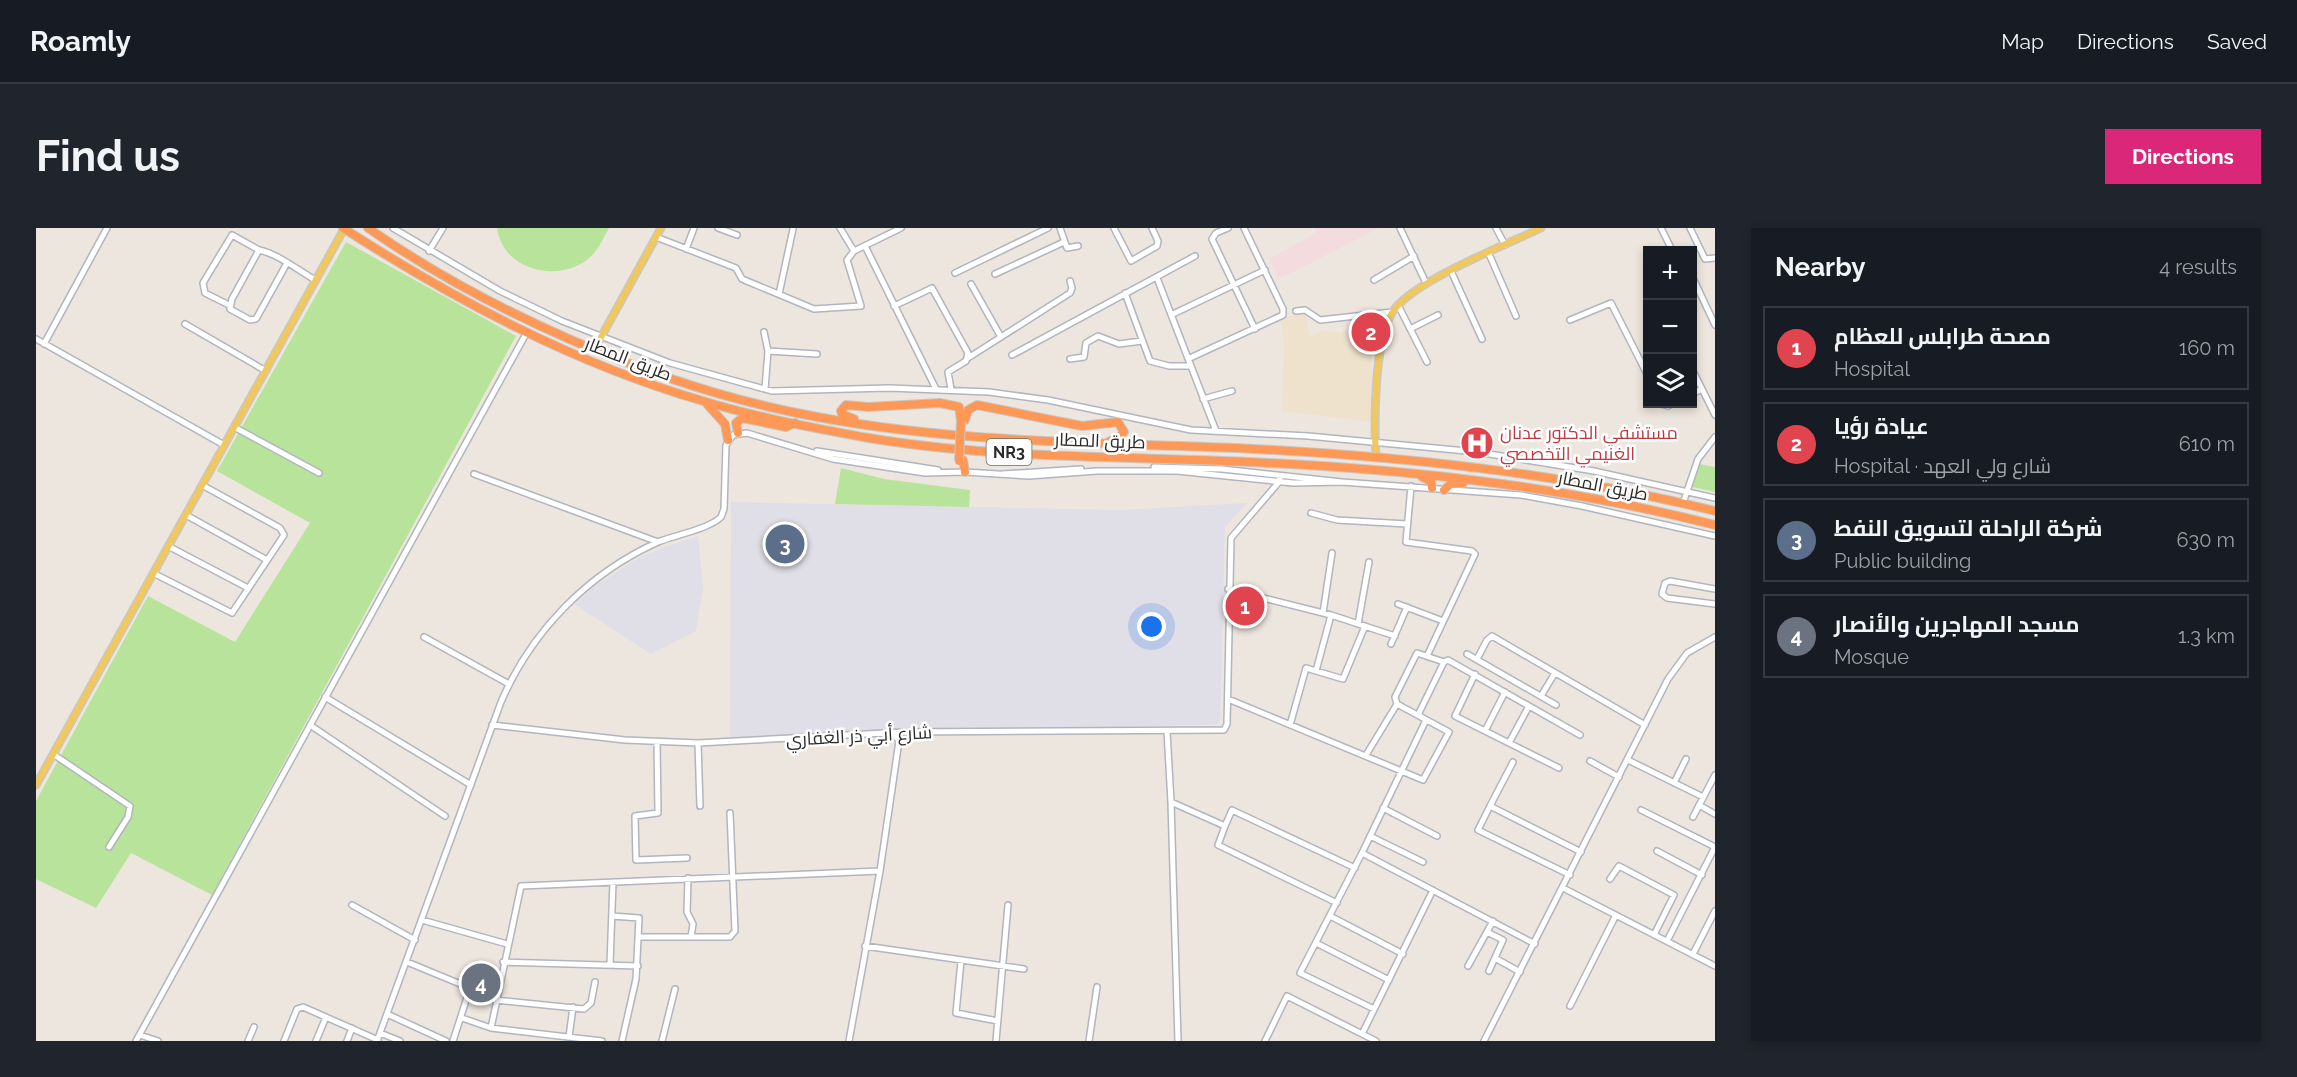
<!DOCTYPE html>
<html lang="en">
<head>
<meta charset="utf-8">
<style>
  body { margin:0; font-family:Raleway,Cairo,sans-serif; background:#20242c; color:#f1f3f6 }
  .controls { position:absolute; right:18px; top:18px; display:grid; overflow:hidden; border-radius:0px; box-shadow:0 3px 9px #0003 }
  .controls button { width:54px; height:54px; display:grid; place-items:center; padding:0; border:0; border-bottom:2px solid #363941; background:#171b24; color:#f1f3f6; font:30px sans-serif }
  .you { position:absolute; left:1116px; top:399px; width:21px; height:21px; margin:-15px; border:4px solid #fff; border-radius:50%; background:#1a73e8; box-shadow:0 0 0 9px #1a73e833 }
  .badge { display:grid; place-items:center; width:39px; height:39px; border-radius:50%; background:#db2777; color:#fff; font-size:20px; font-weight:700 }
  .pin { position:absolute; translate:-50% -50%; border:3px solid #fff; box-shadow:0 2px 6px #0006 }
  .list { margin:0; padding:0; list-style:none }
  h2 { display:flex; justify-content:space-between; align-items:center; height:78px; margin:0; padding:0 24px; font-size:26px }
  h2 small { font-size:20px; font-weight:400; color:#9ea1a6 }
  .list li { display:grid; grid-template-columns:39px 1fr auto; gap:18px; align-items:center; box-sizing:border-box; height:84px; margin:0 12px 12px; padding:0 12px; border:2px solid #363941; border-radius:0px }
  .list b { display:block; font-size:22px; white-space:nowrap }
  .list p { margin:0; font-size:20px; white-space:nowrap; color:#9ea1a6 }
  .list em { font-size:20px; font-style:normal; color:#9ea1a6 }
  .icon { flex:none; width:33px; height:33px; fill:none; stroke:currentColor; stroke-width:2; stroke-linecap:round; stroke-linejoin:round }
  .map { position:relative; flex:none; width:1679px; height:813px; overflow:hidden; border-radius:0px }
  header { display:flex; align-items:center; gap:36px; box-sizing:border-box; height:84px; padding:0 30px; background:#171b24; border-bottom:2px solid #363941 }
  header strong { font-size:28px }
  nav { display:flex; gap:33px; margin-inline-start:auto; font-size:21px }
  .intro { display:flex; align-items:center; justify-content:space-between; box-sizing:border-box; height:144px; padding:0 36px }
  h1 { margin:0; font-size:42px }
  .button { padding:15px 27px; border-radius:0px; background:#db2777; color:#fff; font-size:21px; font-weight:700 }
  main { display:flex; gap:36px; padding:0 36px }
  aside { flex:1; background:#171b24; border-radius:0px; box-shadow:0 3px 9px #0003 }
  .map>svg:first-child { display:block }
  .industrial { fill:#e0dee6 }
  .education { fill:#efe2cd }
  .medical { fill:#f4dbdd }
  .green { fill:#b7e49a }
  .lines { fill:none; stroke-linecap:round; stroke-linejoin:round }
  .minor-casing { stroke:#b1b5bf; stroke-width:8 }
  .major-casing { stroke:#c8c8c8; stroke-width:9 }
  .highway-casing { stroke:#c8c8c8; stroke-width:10 }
  .minor { stroke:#fff; stroke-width:5 }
  .major { stroke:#f1c85e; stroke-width:6 }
  .highway { stroke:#fe9857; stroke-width:8 }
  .highway-bridge-casing { stroke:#c8c8c8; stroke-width:10; stroke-linecap:butt }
  .highway-bridge { stroke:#fe9857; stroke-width:8 }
  .labels { text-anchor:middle; stroke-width:5; stroke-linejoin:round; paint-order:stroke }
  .shield { fill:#fff; stroke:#6b6b6b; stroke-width:1.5 }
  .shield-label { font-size:16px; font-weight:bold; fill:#2b2b2b }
  .street-label { font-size:18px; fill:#2b2b2b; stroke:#fff }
  .health-label { font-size:18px; fill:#be3a42; stroke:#fff; text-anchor:start }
</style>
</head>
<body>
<header>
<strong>Roamly</strong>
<nav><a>Map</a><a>Directions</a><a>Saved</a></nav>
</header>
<div class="intro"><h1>Find us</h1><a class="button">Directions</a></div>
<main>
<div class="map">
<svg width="1679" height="813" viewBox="0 0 1679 813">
  <rect width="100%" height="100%" fill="#ede6de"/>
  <path class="industrial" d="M695 274 1084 282 1212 275 1189 299 1184 496 694 510Z
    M662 308 667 360 660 403 615 426 538 376 558 359 597 333 628 319Z"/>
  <path class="education" d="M1269 84 1274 108 1285 103 1334 106 1337 158 1335 194 1246 183 1248 118 1245 91Z"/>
  <path class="medical" d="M1278 0H1343L1243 51 1233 31 1280 5Z"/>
  <path class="green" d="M461 0H573C567 11 562 23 552 31 522 55 467 43 461 0Z
    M310 14 480 108 176 667 95 625 60 680 0 651V573L112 368 199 414 274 295 181 243Z
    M1663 236 1679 239V264L1656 259Z
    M805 240 848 251 934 262 933 279 799 276Z"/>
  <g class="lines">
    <g class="minor-casing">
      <path id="minor" d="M357 0 464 63 526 93 634 135 736 163 853 160 953 164 1012 172 1155 202 1272 208 1441 224 1558 243 1679 270
        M682 0 701 7
        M804 0 818 23
        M1024 0 1031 20 1042 18
        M1078 0 1095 33 1121 18 1122 13 1116 0
        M1192 0 1180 5 1176 11 1219 101
        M1364 0 1390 55
        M1460 0 1469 17
        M1625 0 1635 20
        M1654 0 1669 31 1679 30
        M620 9 700 40 706 51 778 81 825 78 811 32 818 23 865 0
        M829 18 900 161
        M650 21 658 0
        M393 23 407 0
        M1453 26 1480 88
        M251 35 220 91 214 92 194 81 196 71 223 22C242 26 262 42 279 52
        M1415 43 1446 111
        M919 45 1012 0
        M959 46 1028 14
        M1656 48 1679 97
        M1121 50 1180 203
        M1338 52 1378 28
        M935 56 965 109
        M1089 65 1114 133 1133 138H1155
        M743 66 757 1
        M193 77 169 65 167 55 196 7 223 22
        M1362 77 1391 134
        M858 78 896 60 932 125 930 133 912 144 915 161
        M1260 83 1269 82 1284 92 1356 84
        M1137 86 1229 42
        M1534 92 1575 75 1612 148
        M149 96 230 143
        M1374 101 1402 87
        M728 104 732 123 729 161
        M0 111 188 217
        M8 116 71 0
        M732 123 781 126
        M976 127 1159 28
        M932 130 1034 65 1036 60 1034 53
        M1154 130 1247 87V81L1208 0
        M1034 131 1048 129 1050 115 1062 108 1083 116 1106 113
        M1656 141 1679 187
        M1656 166 1666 161
        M1167 171 1196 163
        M1625 176 1632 178 1636 176
        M198 199 283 245
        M781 223 902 242
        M1118 239 1186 241 1306 254 1485 267 1546 278 1679 308
        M438 246 622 314
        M967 246 1045 241
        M1375 258 1370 314 1436 323 1439 326 1391 428
        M1647 275 1662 231 1679 209
        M1275 285 1301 292 1371 296
        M150 287 231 332
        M132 318 212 360
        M117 345 196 385 248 307 244 300 166 257
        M1192 361 1295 387 1359 408
        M1679 361 1634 353 1629 355 1626 366 1631 370 1679 376
        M1362 376 1407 393
        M1287 385 1296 325
        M1322 396 1333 334
        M388 409 473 456
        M1355 416 1371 379
        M1431 426 1520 477
        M1441 431 1451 412 1456 408 1609 497
        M1280 443 1295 387
        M1439 446 1419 488 1523 540
        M1505 468 1519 445
        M289 469 435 557
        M1192 471 1387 552 1413 504 1361 476
        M1382 487 1408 434
        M274 497 409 588
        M456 497 589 512 662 515 868 504 1188 502 1191 496 1195 310 1243 254 1244 249
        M1254 497 1270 440 1307 451 1329 398
        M1131 503 1135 574 1189 598 1182 617 1301 675
        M1449 503 1469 464
        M621 514 622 585 599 588 600 632 651 630
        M662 515 664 578
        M1473 515 1493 478
        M17 526 94 578 92 589 73 619
        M1330 527 1361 476 1359 469 1381 425 1408 434 1412 432 1544 507
        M1592 532 1667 569
        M1554 533 1583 549
        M1477 534 1454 578 1545 624
        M1638 555 1650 531
        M1135 574 1142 813
        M1663 577 1679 586
        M1454 578 1442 602 1534 647
        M1347 580 1401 608
        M1605 582 1679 619 1631 713
        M1657 589 1679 547
        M1189 598 1196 582 1319 640
        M1334 608 1387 634
        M1621 623 1666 647
        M1326 625 1499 716
        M1574 651 1583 638 1638 667 1618 707
        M1527 660 1679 738
        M316 677 379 712
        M576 688 603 690 600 751 586 813
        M1294 688 1367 726
        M386 692 471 716
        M1451 704 1467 712 1453 743
        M602 709H655L657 696 651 684 652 650
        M655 709H694L699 703 694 585
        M1280 715 1353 752
        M829 718 988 741
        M1657 726 1679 683
        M1459 730 1484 744
        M925 733 920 785 962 793
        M371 734 434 760 417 813
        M467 734 602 738
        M574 736 577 654
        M1432 738 1457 693
        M459 772 548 781 555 775 559 754
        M1534 778 1580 687
        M1338 781 1264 745 1326 625 1390 492
        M351 786 410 813
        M426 790 455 800 566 813
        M455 800 485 658 844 643
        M344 805 364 813
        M1326 806 1397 662
        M104 807 122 813
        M533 809 537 779
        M100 813 491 104
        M212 813 218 799
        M248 813 261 781 267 779 342 812
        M280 813 290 789
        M311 813 316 800
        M341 813 465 474C495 404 551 346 622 314 639 307 673 301 685 289L688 281 690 217 697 207 711 205 797 231 889 245 929 244 993 248 1061 243H1141L1257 255 1306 254
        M626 813 639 761
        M813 813 844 643 863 513 857 505
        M960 813 972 677
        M1053 813 1061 759
        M1229 813 1251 768 1340 813
        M1448 813 1632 451 1651 425 1679 409"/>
    </g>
    <g class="major-casing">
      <path id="major" d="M558 122 625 0
        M1340 230C1338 195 1338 115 1356 85 1374 54 1470 17 1505 0
        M0 557 308 1"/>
    </g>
    <g class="highway-casing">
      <path id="highway" d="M307 0C419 72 539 136 667 173 719 189 774 199 827 209 953 231 1085 228 1212 234 1370 241 1526 258 1679 297
        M332 0C453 84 617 156 761 185 906 215 1053 214 1200 220 1361 228 1522 244 1679 283
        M671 176 689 196 692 212
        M818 191 806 186 805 183 810 177 832 179 904 175 923 179 925 193
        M929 192 932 182 941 177 1046 198 1082 194 1088 204 1083 210 1074 213
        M702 205 700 195 706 190 750 199 759 195
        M927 232 929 244
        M1386 249 1395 253 1396 260
        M1408 262 1415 256 1427 255"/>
    </g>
    <use href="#minor" class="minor"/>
    <use href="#major" class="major"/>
    <use href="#highway" class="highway"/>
    <g class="highway-bridge-casing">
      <path id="highway-bridge" d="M923 233 925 193"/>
    </g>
    <use href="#highway-bridge" class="highway-bridge"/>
  </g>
  <defs>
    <g id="hospital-disc" transform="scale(1.725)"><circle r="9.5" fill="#e0444e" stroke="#fff"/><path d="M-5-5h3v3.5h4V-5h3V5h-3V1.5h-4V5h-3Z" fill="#fff"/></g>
  </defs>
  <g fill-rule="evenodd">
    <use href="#hospital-disc" x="1441" y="215"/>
  </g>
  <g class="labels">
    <rect class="shield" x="950.5" y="211" width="45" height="26" rx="4.5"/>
    <g class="shield-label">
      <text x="973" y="230">NR3</text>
    </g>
    <g class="street-label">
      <text transform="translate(592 131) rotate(21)" y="6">طريق المطار</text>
      <text transform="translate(1064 213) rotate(2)" y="6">طريق المطار</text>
      <text transform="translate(1567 258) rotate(11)" y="6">طريق المطار</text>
      <text transform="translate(823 508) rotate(-3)" y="6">شارع أبي ذر الغفاري</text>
    </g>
    <g class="health-label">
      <text x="1464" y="211">مستشفي الدكتور عدنان<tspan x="1464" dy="21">الغنيمي التخصصي</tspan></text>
    </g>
  </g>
</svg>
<div class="controls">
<button>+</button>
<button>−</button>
<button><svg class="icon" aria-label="layers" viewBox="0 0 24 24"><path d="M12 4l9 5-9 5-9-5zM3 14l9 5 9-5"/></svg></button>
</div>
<div class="you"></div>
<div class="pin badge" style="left:1209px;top:378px;background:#e0444e">1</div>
<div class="pin badge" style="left:1335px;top:104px;background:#e0444e">2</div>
<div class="pin badge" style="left:749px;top:316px;background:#5c6f8a">3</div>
<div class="pin badge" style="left:445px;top:755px;background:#6b7280">4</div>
</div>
<aside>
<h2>Nearby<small>4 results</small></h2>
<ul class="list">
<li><span class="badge" style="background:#e0444e">1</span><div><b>مصحة طرابلس للعظام</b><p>Hospital</p></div><em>160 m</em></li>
<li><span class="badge" style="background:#e0444e">2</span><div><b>عيادة رؤيا</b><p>Hospital · شارع ولي العهد</p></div><em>610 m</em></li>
<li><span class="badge" style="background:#5c6f8a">3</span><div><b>شركة الراحلة لتسويق النفط</b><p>Public building</p></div><em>630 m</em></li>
<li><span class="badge" style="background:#6b7280">4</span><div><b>مسجد المهاجرين والأنصار</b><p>Mosque</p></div><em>1.3 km</em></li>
</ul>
</aside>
</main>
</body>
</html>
